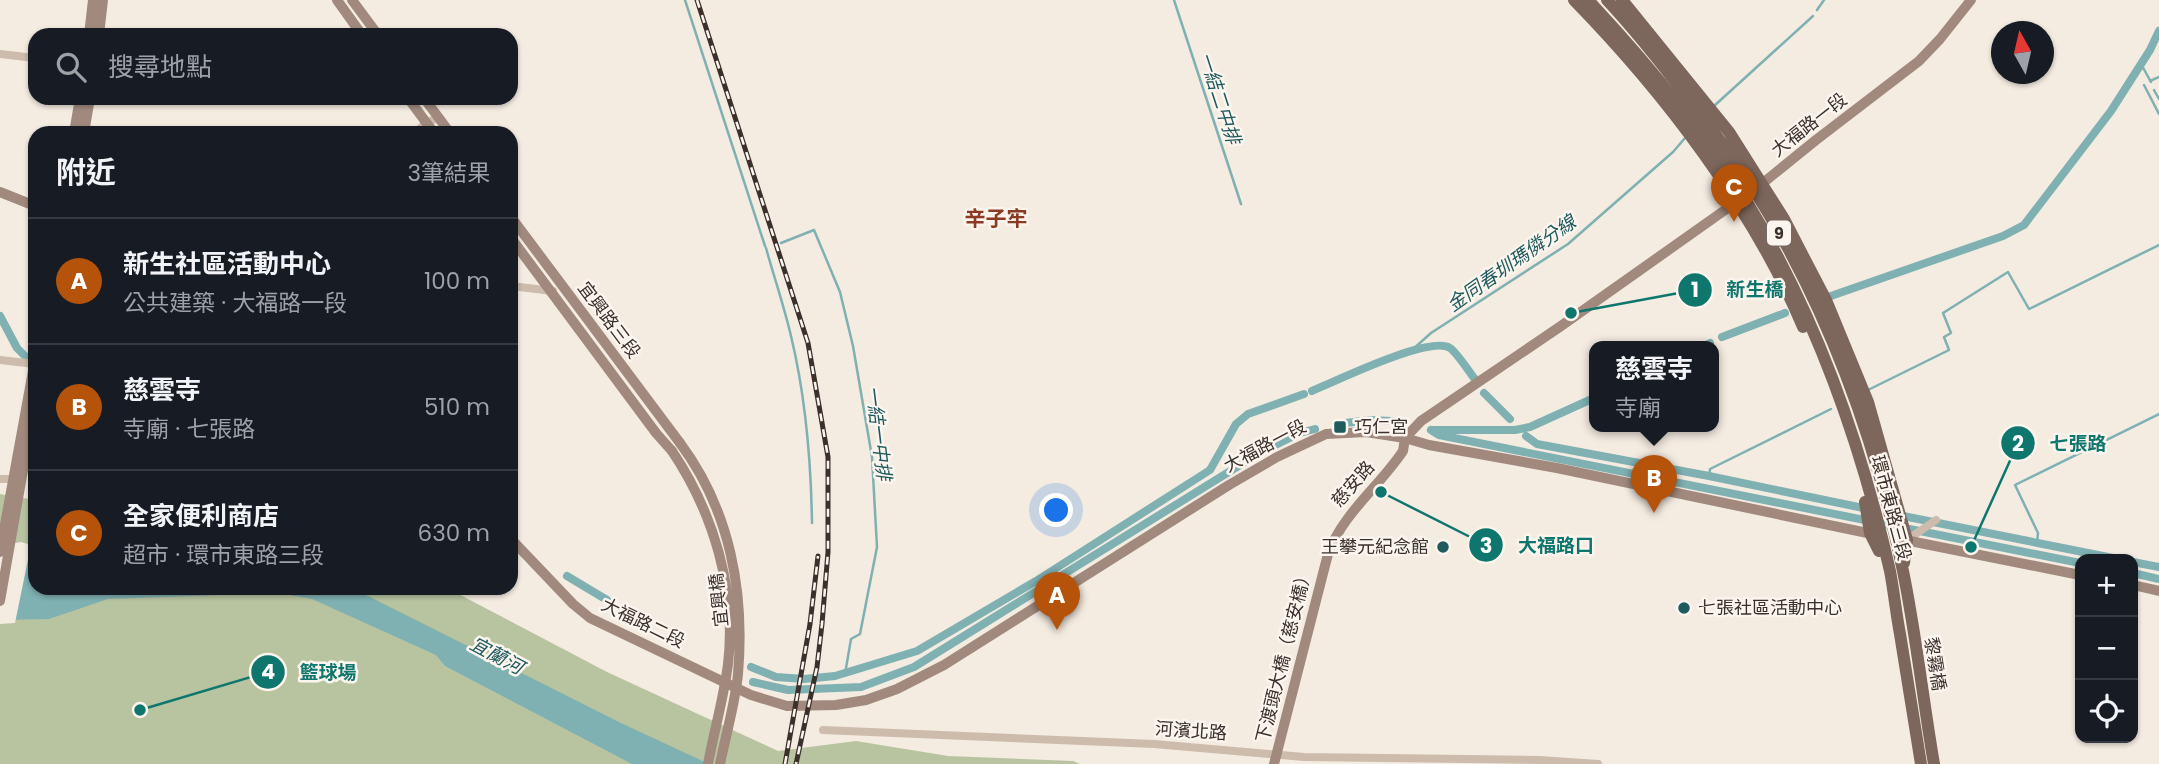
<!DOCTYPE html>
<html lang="zh-TW">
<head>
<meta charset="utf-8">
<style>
  body { margin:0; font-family:Poppins,"Noto Sans TC",sans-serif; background:#20242c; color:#f1f3f6 }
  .controls { position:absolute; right:21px; bottom:21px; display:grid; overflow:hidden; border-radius:14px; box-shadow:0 2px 5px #0004 }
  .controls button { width:63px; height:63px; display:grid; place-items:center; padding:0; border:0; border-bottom:2px solid #363941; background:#171b24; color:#f1f3f6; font:35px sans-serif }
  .compass { position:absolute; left:1991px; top:21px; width:63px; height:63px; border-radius:50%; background:#171b24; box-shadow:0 2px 5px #0004; rotate:352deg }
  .you { position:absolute; left:1057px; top:511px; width:24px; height:24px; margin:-18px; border:5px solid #fff; border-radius:50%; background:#1a73e8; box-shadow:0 0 0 10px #1a73e833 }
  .badge { display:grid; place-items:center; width:46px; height:46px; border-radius:50%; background:#b45309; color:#fff; font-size:23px; font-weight:700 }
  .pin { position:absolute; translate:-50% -58px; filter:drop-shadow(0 2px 4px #0008) }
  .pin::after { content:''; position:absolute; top:37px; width:24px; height:21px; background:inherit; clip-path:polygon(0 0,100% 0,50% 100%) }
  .popup { position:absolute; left:1589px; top:341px; width:130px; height:91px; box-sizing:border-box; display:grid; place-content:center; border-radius:14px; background:#171b24; filter:drop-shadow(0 2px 5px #0005); font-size:23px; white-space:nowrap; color:#9ea1a6 }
  .popup b { font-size:26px; color:#f1f3f6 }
  .popup::after { content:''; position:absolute; left:50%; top:100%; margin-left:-14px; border:14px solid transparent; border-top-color:#171b24 }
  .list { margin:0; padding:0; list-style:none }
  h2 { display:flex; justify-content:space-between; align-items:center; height:91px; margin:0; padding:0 28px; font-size:30px }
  h2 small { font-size:23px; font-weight:400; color:#9ea1a6 }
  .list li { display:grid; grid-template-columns:46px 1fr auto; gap:21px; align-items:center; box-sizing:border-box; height:126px; padding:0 28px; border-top:2px solid #363941 }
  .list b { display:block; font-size:26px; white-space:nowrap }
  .list p { margin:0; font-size:23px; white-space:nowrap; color:#9ea1a6 }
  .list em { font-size:23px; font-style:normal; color:#9ea1a6 }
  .icon { flex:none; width:38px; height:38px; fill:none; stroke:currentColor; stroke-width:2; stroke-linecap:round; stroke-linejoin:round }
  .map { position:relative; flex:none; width:2159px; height:764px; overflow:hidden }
  .search { position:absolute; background:#171b24; box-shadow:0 2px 5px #0004; left:28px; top:28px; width:490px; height:77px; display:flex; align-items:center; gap:18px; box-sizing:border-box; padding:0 24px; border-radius:21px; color:#9ea1a6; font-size:26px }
  .panel { position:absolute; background:#171b24; box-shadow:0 2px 5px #0004; left:28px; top:126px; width:490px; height:469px; border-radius:21px }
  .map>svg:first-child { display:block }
  .green { fill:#b8c4a0 }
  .water { fill:#7fb0b2 }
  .pier { fill:#f4ebe1 }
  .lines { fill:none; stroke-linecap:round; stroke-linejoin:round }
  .stream { stroke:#7fb0b2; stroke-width:2.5 }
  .canal { stroke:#7fb0b2; stroke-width:8 }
  .street { stroke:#cdbbac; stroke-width:8 }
  .secondary { stroke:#a18a7d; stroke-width:10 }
  .primary { stroke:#7d675c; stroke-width:12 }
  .rail-casing { stroke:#3b302b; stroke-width:5 }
  .rail { stroke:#fbf5ee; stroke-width:2.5; stroke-dasharray:8; stroke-linecap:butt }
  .secondary-bridge { stroke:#a18a7d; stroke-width:10 }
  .poi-dot { fill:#1f5a5e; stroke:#fbf5ee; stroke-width:2.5 }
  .labels { text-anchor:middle; stroke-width:5; stroke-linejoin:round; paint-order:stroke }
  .shield { fill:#fbf5ee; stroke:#756b66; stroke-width:2 }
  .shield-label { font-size:16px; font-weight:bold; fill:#3b302b }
  .street-label { font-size:18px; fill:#3b302b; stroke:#fbf5ee }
  .poi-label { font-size:18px; fill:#3b302b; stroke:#fbf5ee; text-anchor:start }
  .water-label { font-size:19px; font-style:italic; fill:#1f5a5e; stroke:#fbf5ee }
  .quarter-label { font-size:21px; font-weight:bold; fill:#8c3b22; stroke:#fbf5ee }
  .leader { fill:none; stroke:#0f766e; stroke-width:2.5 }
  .callout-dot { fill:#0f766e; stroke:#fbf5ee; stroke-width:2.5 }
  .mark-label { font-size:21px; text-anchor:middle; font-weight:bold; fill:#fff }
  .callout-label { font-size:19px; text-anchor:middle; font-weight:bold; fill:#0f766e; stroke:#fbf5ee; stroke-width:5; stroke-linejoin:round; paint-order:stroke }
</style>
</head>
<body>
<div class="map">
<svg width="2159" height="764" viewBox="0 0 2159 764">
  <rect width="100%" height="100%" fill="#f4ebe1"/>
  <path class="green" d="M0 494 35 500V588H447L607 672 778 751 856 741 948 756 1073 761 1080 764H0Z"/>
  <path class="water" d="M21 545 32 549 35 548V588H347L362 593 621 723 709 764H632L445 666 436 655 312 599 279 593 108 599 49 619 0 620Z"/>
  <path class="pier" d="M21 542 31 545 15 623 0 624V546Z"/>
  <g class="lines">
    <path class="stream" d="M685 0 765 246
      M1174 0 1241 204
      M1817 10 1824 0
      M2141 64 2151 82
      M2150 81 2159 77
      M2144 85 2159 114
      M2154 90 2159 99
      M1714 106 1813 16
      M781 243 814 230 840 292 853 346 872 457 877 547 860 634 851 639 845 674
      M766 248C774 277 784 306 791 336 806 398 811 460 812 523
      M1412 350 1431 333 1568 244 1673 152 1685 138
      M1868 390 1949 350 1944 337 1951 333 1943 313 2008 272 2029 309 2159 245
      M1709 476 1710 469 1831 409
      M2037 543 2038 533 2015 485 2159 414"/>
    <path class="canal" d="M1828 297 2003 236 2024 225 2111 111 2150 50 2159 31
      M0 316 17 348 34 365
      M1722 337 1785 313
      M1702 347 1710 343
      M1312 391C1336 381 1430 335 1450 348 1457 353 1468 370 1474 378
      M1484 393 1510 419
      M1337 424 1371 420 1391 421
      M1431 430 1439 435 2080 563
      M1431 430H1515L1530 427 1594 398
      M1526 436 1537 444 1709 476 1868 509
      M1898 515 2118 559
      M2133 562 2159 567
      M2133 573 2159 579
      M567 576 607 600
      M751 667 776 677 804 679 835 676 917 651 1036 581 1210 470 1236 424 1248 414 1304 394
      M753 682 788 690 861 687 914 667 1261 452 1300 433 1315 429"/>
    <path class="street" d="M0 54 35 58
      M415 133 427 122 439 118
      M511 286 553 291
      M0 360 35 364
      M0 479H18
      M1907 540 1936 520
      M823 730 1154 744 1304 757 1539 760 1598 764"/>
    <path class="secondary" d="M337 0 362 35
      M352 0 378 35
      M89 35 93 0
      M99 35 103 0
      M408 98 434 133
      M424 98 450 133
      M74 133 80 98
      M84 133 90 98
      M1758 187 1816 140 1919 61 1940 39 1971 0
      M0 192 35 206
      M511 217 680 443
      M511 238 656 433 672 451
      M1405 438 1421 421 1561 326 1742 198
      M511 539 573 604 590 618 751 695 787 706 836 705 866 700 897 689 944 665 1229 485 1277 457 1326 434 1366 432 1405 438 1429 445 1557 468 1877 535
      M1900 539 2080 575
      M0 552 35 360
      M1328 554C1343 513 1379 487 1403 451L1405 438
      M2133 585 2159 591
      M0 601 35 402"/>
    <path class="primary" d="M1574 0C1663 91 1754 209 1803 327
      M1588 0C1645 61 1701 127 1745 199 1815 313 1860 440 1890 571 1894 592 1896 613 1900 634 1907 677 1914 721 1921 764
      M1607 0C1636 31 1662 64 1688 98 1710 127 1733 157 1753 188 1826 304 1875 437 1903 571 1916 634 1923 700 1934 764
      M1622 0 1729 132 1784 219 1801 252 1826 300 1868 402 1907 540 1904 563
      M1865 502 1870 533 1879 551"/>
    <g class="rail-casing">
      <path id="rail" d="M697 0 808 343 828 457V552L822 624 817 667 796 764
        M785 764 810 624 818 556"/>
    </g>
    <use href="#rail" class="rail"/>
    <path class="secondary-bridge" d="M680 443C730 510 745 592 738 674 735 704 726 734 720 764
      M672 451C713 512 737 590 728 664 724 697 714 731 708 764
      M1274 764 1328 554"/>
  </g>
  <g class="poi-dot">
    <rect x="1333" y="420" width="14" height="14" rx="3.5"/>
    <circle cx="1443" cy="547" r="7"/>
    <circle cx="1684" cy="608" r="7"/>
  </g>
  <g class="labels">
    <rect class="shield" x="1767" y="220.5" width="24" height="25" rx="5"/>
    <g class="shield-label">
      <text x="1779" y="239">9</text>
    </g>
    <g class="street-label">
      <text transform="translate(1809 125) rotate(-38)" y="6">大福路一段</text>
      <text transform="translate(609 320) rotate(53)" y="6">宜興路三段</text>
      <text transform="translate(1265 446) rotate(-28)" y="6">大福路一段</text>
      <text transform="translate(1353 484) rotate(-49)" y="6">慈安路</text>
      <text transform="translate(1891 508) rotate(75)" y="6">環市東路三段</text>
      <text transform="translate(719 600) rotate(-96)" y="6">宜興橋</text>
      <text transform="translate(643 623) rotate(26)" y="6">大福路二段</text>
      <text transform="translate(1284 655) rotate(-76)" y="6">下渡頭大橋（慈安橋）</text>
      <text transform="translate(1935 664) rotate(81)" y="6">黎霧橋</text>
      <text transform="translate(1191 731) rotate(4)" y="6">河濱北路</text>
    </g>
    <g class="poi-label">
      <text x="1354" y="433">巧仁宮</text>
      <text x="1429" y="553" text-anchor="end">王攀元紀念館</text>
      <text x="1698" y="614">七張社區活動中心</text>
    </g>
    <g class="water-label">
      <text transform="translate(1220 98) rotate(72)" y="7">一結二中排</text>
      <text transform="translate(1511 263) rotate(-35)" y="7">金同春圳瑪僯分線</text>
      <text transform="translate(879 433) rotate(83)" y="7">一結一中排</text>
      <text transform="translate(497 655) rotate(28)" y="7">宜蘭河</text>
    </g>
    <g class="quarter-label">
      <text x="996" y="226">辛子牢</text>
    </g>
  </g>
  <path class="leader" d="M1571 313L1695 290M1971 547L2018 443M1381 492L1486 545M140 710L268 672"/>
  <g class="callout-dot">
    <circle cx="1571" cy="313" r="7"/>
    <circle cx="1971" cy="547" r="7"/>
    <circle cx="1381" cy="492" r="7"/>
    <circle cx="140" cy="710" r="7"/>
    <circle cx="1695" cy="290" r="18"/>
    <circle cx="2018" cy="443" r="18"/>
    <circle cx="1486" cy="545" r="18"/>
    <circle cx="268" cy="672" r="18"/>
  </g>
  <g class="mark-label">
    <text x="1695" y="297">1</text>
    <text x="2018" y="451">2</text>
    <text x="1486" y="553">3</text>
    <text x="268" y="679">4</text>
  </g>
  <g class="callout-label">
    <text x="1755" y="296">新生橋</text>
    <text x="2078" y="450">七張路</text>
    <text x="1556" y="552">大福路口</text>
    <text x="328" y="679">籃球場</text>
  </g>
</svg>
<div class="controls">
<button>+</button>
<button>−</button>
<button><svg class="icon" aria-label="locate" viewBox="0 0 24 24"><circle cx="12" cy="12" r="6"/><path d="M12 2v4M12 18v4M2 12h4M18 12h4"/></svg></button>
</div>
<svg class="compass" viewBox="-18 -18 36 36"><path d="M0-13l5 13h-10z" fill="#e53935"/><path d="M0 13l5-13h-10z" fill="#9ea1a6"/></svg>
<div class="you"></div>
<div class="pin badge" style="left:1057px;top:630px">A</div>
<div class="pin badge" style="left:1654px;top:513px">B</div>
<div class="popup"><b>慈雲寺</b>寺廟</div>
<div class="pin badge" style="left:1734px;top:222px">C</div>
<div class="search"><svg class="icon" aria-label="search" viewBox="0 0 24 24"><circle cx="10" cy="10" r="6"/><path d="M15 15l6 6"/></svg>搜尋地點</div>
<section class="panel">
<h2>附近<small>3筆結果</small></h2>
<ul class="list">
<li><span class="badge">A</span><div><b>新生社區活動中心</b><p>公共建築 · 大福路一段</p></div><em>100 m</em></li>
<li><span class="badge">B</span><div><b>慈雲寺</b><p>寺廟 · 七張路</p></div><em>510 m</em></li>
<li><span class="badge">C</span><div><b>全家便利商店</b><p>超市 · 環市東路三段</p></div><em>630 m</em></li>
</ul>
</section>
</div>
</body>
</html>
